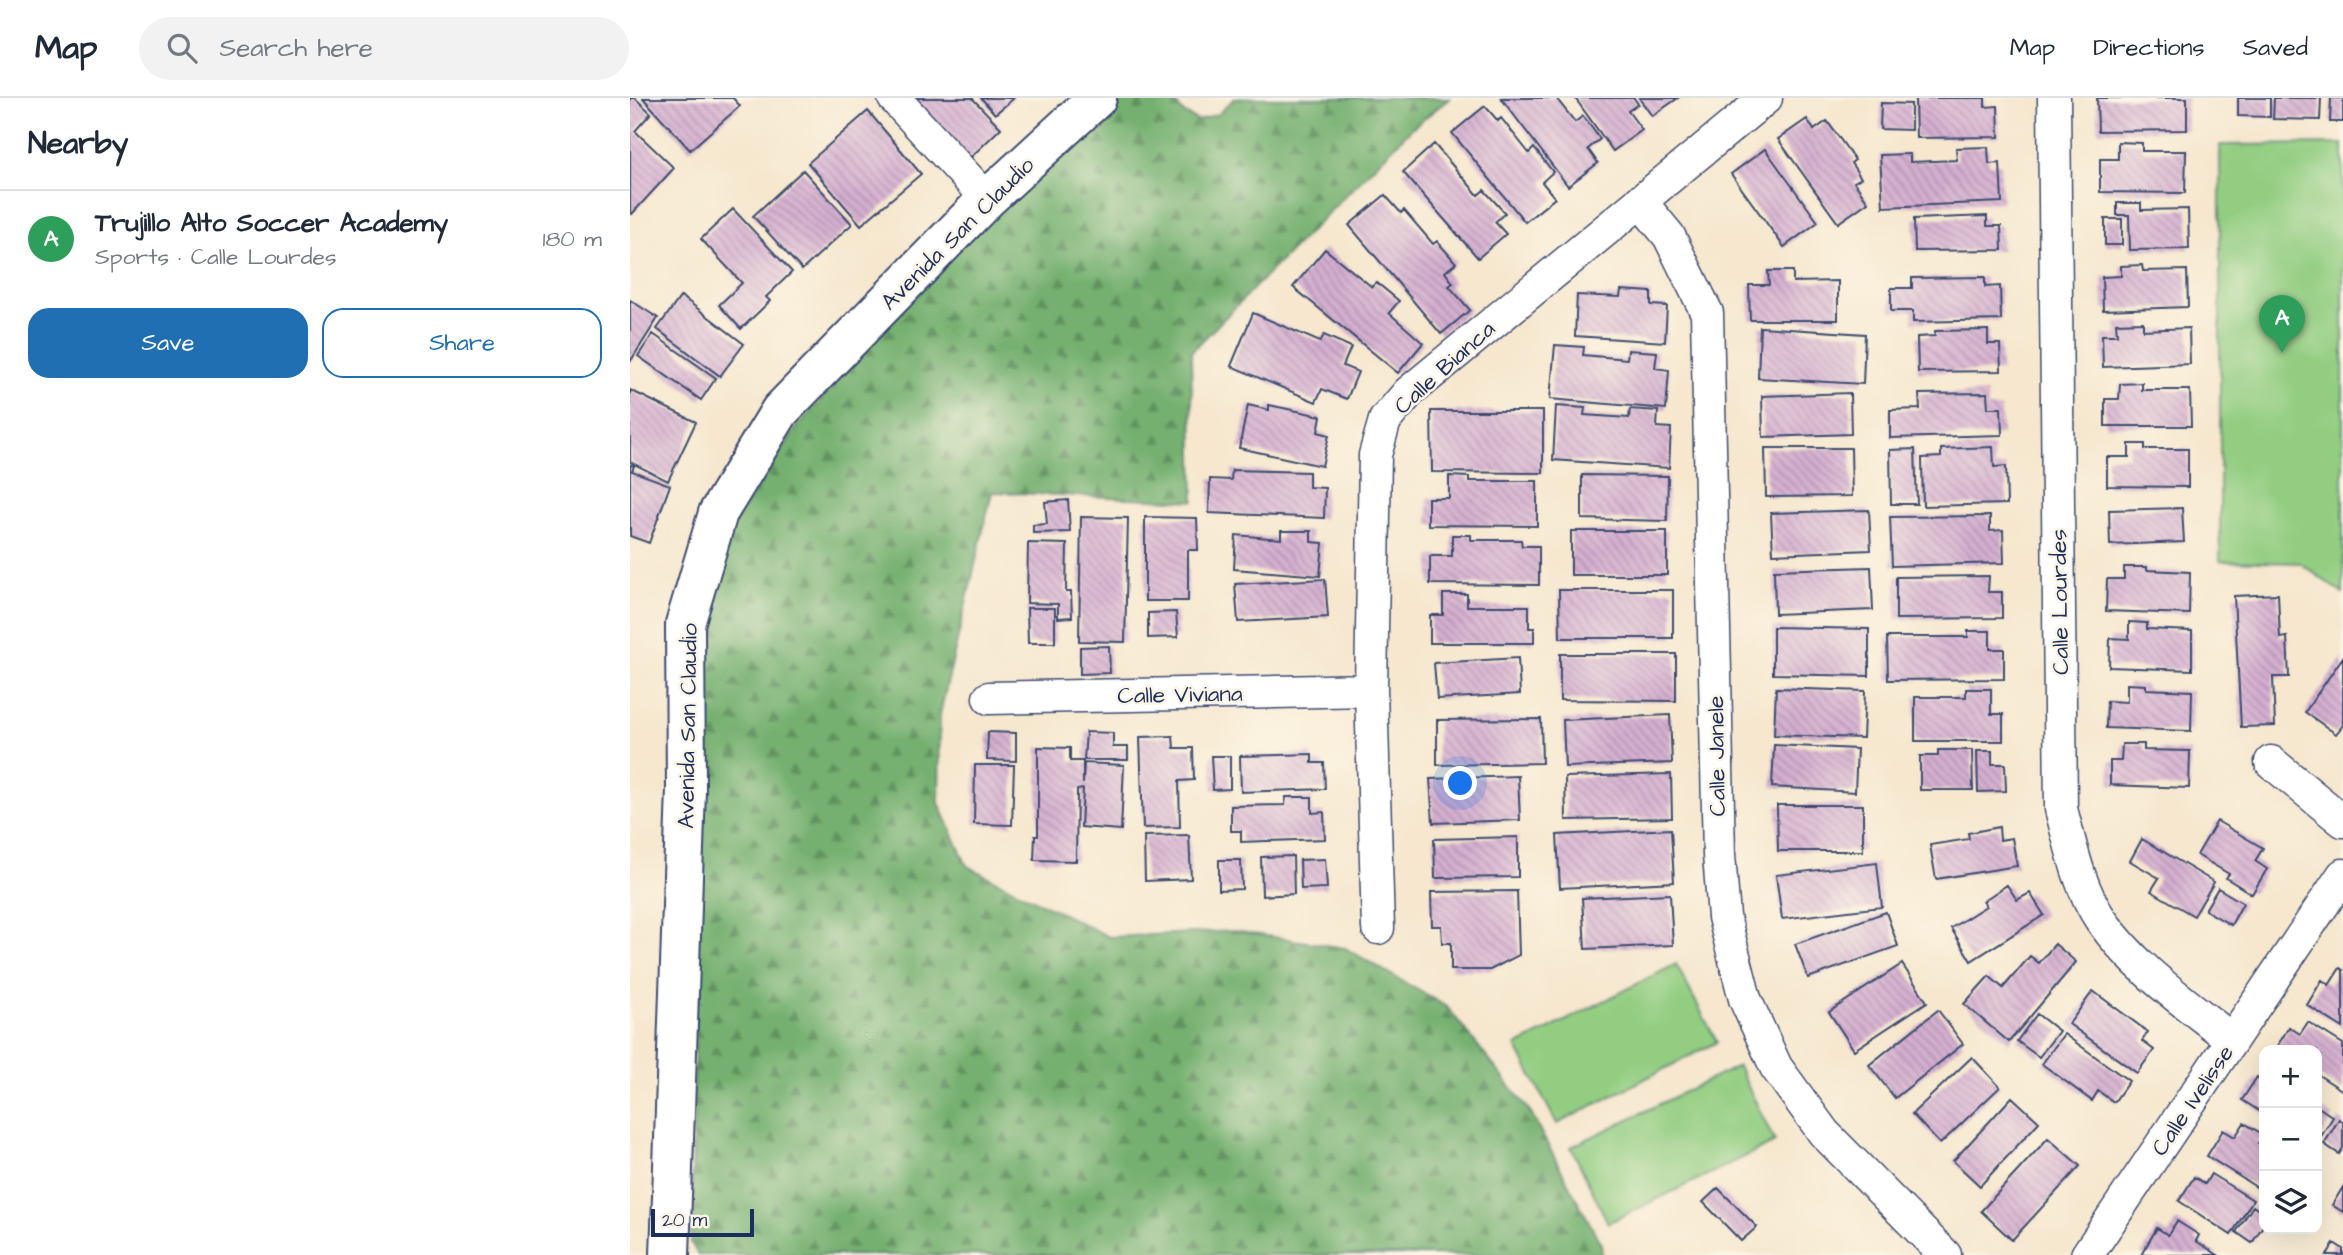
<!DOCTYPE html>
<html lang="en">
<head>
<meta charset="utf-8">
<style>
  body { margin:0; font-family:"Architects Daughter",sans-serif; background:#f2f2f3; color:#1f2937 }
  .controls { position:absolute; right:21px; bottom:21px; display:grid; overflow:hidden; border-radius:14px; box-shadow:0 7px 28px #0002 }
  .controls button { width:63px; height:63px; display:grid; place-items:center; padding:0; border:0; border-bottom:2px solid #e0e1e3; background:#fff; color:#1f2937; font:35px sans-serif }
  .scale { position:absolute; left:21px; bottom:18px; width:103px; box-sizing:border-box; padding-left:7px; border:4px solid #1b2f5e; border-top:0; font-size:19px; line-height:24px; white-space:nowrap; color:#1b2f5e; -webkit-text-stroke:5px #fcf5e5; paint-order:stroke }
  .you { position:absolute; left:831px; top:686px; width:24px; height:24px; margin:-18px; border:5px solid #fff; border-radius:50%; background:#1a73e8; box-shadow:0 0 0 10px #1a73e833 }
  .badge { display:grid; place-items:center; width:46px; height:46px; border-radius:50%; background:#1f6fb2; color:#fff; font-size:23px; font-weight:700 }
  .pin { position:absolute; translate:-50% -58px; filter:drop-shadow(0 2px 4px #0008) }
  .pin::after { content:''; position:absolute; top:37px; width:24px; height:21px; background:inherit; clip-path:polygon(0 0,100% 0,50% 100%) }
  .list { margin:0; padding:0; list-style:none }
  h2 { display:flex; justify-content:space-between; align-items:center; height:91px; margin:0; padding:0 28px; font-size:30px }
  h2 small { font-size:23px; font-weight:400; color:#747a83 }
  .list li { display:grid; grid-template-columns:46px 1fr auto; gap:21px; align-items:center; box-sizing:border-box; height:98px; padding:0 28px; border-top:2px solid #e0e1e3 }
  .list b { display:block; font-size:26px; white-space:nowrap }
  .list p { margin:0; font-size:23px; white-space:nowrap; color:#747a83 }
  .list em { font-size:23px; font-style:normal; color:#747a83 }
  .actions { display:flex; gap:14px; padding:21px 28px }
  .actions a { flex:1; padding:16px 0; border:2px solid #1f6fb2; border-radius:21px; text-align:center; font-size:24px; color:#1f6fb2 }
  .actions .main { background:#1f6fb2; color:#fff }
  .icon { flex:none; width:38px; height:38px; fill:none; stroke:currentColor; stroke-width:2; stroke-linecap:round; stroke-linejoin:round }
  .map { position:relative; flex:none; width:1713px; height:1157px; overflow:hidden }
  header { display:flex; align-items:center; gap:42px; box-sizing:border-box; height:98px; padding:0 35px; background:#fff; border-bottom:2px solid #e0e1e3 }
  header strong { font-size:33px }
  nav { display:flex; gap:38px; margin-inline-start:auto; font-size:24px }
  .search { width:490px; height:63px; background:#f2f2f3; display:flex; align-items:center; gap:18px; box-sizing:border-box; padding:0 24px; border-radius:38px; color:#747a83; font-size:26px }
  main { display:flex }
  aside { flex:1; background:#fff }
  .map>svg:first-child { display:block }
  .forest { fill:url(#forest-firs); stroke:#487066; stroke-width:2 }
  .pitch { fill:#92cd81; stroke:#567e70; stroke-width:2 }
  .building { fill:url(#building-back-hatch) }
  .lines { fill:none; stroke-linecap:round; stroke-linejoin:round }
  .minor-casing { stroke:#3c4b6f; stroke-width:35 }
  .tertiary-casing { stroke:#3c4b6f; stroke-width:42 }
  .minor { stroke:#fff; stroke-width:32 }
  .tertiary { stroke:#fff; stroke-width:38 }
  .labels { text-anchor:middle; stroke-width:5; stroke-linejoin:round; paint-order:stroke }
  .street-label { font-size:23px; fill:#1b2f5e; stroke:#fcf5e5 }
</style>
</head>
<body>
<header>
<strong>Map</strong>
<div class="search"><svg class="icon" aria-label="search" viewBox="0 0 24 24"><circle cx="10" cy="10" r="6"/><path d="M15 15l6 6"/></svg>Search here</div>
<nav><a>Map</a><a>Directions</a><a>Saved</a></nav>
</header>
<main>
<aside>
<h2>Nearby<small></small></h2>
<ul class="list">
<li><span class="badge" style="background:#2e9e5b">A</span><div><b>Trujillo Alto Soccer Academy</b><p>Sports · Calle Lourdes</p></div><em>180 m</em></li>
</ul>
<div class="actions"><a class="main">Save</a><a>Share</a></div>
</aside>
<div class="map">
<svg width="1713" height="1157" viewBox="0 0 1713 1157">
  <defs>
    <pattern id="forest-firs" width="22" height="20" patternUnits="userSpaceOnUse" patternTransform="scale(1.75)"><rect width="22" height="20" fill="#75b06f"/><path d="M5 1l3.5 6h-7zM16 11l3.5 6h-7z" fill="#5f905e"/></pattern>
    <pattern id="building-back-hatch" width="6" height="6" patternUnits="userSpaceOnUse" patternTransform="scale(1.75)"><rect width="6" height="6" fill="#d5afd0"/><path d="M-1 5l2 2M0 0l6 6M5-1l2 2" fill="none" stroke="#ac8fac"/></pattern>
  </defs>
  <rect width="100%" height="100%" fill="#fcf5e5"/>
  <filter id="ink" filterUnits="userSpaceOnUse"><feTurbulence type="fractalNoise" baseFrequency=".0143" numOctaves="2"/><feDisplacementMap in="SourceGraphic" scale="14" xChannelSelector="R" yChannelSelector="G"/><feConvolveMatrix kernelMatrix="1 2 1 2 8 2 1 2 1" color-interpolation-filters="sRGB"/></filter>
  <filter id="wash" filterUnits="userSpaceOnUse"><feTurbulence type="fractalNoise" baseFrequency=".00686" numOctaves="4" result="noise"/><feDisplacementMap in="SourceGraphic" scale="28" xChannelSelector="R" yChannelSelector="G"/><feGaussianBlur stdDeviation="1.57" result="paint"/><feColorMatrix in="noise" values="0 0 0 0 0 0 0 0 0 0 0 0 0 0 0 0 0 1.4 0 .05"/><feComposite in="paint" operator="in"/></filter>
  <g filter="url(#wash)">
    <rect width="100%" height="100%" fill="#f6e7ce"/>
    <path class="forest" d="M493 0H540L555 16 568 23 588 16 605 0H820L783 29 561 254 564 403 362 394 310 616 309 705 337 768 479 839 604 833 715 850 817 909 899 1012 971 1146 972 1157H68L61 1145 72 529 103 427 166 330 231 256 372 106Z"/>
    <path class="pitch" d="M1713 46V496L1670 465 1590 463V47Z
      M1046 866 1087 944 927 1026 886 948Z
      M1108 968 1145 1044 978 1125 941 1049Z"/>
    <g id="blocks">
      <path class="building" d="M0 0H5L21 15 5 33 44 70 2 116 0 114Z
        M13 0H103L110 8 60 52Z
        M279 0H342L371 30 338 62Z
        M351 0H384L365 16Z
        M871 0H926L945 24 953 18 970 41 958 51 968 65 938 88Z
        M945 0H1004L1008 6 998 13 1012 32 983 53Z
        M1009 0H1048L1022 18Z
        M1300 0H1355V9L1368 8 1369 39 1286 40 1285 1Z
        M1467 0H1557V32L1468 33Z
        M1608 0H1640V19L1608 18Z
        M1644 0H1691L1690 22 1643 21Z
        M1701 0H1713V24H1700Z
        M1251 5 1281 6V32L1250 31Z
        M855 8 868 23 871 20 899 55 904 50 923 74 912 84 925 100 895 124 822 35Z
        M238 13 291 76 231 127 178 65Z
        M1177 21 1184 32 1197 23 1225 62 1221 65 1231 80 1224 84 1238 104 1208 125 1148 41Z
        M1488 44 1512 45V53H1556L1555 95 1470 94V61H1488Z
        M804 46 848 97 854 92 875 115 865 124 876 136 848 160 773 74Z
        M1358 49 1359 66 1370 65 1372 104 1253 109 1250 57 1280 56V64L1327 62 1326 50Z
        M1135 51 1188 124 1154 149 1101 76Z
        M173 72 222 126 172 172 123 118Z
        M755 97 771 115 774 112 803 146 807 143 826 165 815 174 823 185 819 188 840 212 811 236 719 127Z
        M1487 105H1511V112L1558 111 1559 151 1500 152 1499 117H1487Z
        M103 111 162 174 136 199 140 203 111 231 89 207 112 185 71 141Z
        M1357 118V128H1371L1372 152 1285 153 1284 121Z
        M1475 121H1492V147H1475Z
        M695 151 742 189 746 184 769 203 759 215 793 245 768 275 663 189Z
        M1512 167 1513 173 1557 172 1558 209 1473 212 1472 179 1491 178V168Z
        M1138 173H1163V184L1208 183V222H1120L1119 187H1139Z
        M1355 179V189L1370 188 1371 222 1283 224V213H1261V190H1282V180Z
        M991 192 1021 194V207L1037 208 1035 244 945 238 947 197 990 199Z
        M51 198 114 246 90 278 27 231Z
        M0 202 28 220 0 264Z
        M623 215 690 244 694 237 721 249 713 268 728 274 717 301 692 291 686 304 601 268Z
        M1513 224V232L1559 230 1560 266 1473 269 1472 237H1487L1486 225Z
        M1130 229 1235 236 1233 286 1128 280Z
        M1358 232V246H1370L1371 273 1288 274 1287 239 1305 238V233Z
        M23 236 86 280 71 302 8 258Z
        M925 247 954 249 953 257 997 261 998 252 1027 254 1025 270 1039 272 1036 311 920 301Z
        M1512 285V292H1560L1561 328H1475V301H1489L1490 286Z
        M0 292 66 324 38 383 0 364Z
        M1220 295 1221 336 1133 339 1132 298Z
        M1357 295 1358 310H1371L1372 337 1260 340V312L1290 311 1289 296Z
        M618 307 639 312V307L691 318 688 334 699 337 692 368 609 350Z
        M926 308 955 310 954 317 999 320 1000 311 1028 313 1027 329 1041 330 1039 370 923 362Z
        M801 313H913V375L802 374Z
        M1499 346H1515V351H1558V389L1477 388V359H1499Z
        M1363 349 1364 369 1376 368 1377 406 1293 408 1292 360 1311 359V351Z
        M1135 350H1221L1222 398 1136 399Z
        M1285 351 1287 406H1261L1260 352Z
        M0 367 4 368 2 373 40 387 19 445 0 438Z
        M602 372 679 374V389L695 390 694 420 579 415 580 381 601 382Z
        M952 377 1038 378 1037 423 952 421Z
        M819 378 839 379V383H907V428L798 427V400H819Z
        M438 402 440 434 403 435V427L417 426 415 404Z
        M1552 410 1554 444 1480 447 1479 412Z
        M1239 412 1241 452 1143 456 1141 415Z
        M1360 418V433L1373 432 1374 465 1262 468 1260 419Z
        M451 419 498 420 495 544 449 543Z
        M515 419 567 420 568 452H558V503H515Z
        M651 433H681V444L693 445 690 478 604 471 606 437 651 441Z
        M941 433H1037V477H941Z
        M822 437H841V442H891L892 448H909V487L800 486V458H822Z
        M398 445 437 446 436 494H441L442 519 428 520V506L397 505Z
        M1241 469 1243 512 1145 516 1144 472Z
        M1494 469H1517V472L1560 474 1559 516 1476 513 1477 481H1494Z
        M1359 478 1358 494H1372V520L1266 521V479Z
        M695 481 698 519 608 524 605 486Z
        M929 492H1043V540H930Z
        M813 496H837V508H899V530H904V545H800V517H813Z
        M1648 496 1650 540 1657 539 1659 579H1643L1645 628 1611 629 1604 498Z
        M397 510H425V545H398Z
        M546 514 548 539 518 540V515Z
        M1499 524 1517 525V531L1562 533V572L1479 569 1480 540 1499 541Z
        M1143 529 1239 531V578L1143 576Z
        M1338 533H1360V551H1374V581L1258 582 1257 539H1338Z
        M479 548 480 575 450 576V549Z
        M930 556H1046V603L930 602Z
        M1713 559V627L1706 636 1675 614Z
        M888 560 890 596 807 601 804 565Z
        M1497 586 1516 587V591L1562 593 1561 633 1476 630 1477 603 1497 604Z
        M1146 590 1235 593 1233 640 1144 637Z
        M1336 591H1361V616H1373V643H1285V599H1336Z
        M1040 617 1042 665 935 669 933 622Z
        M911 621 912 665 807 667V622Z
        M358 634 386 635V663L357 662Z
        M456 634 483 635V649H498V662H454Z
        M543 638 544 650H563L564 682 549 683 550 729 513 730 510 639Z
        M1492 646H1514V652L1560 653 1559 690 1480 687V663H1491Z
        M1144 647 1227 651 1225 694 1142 689Z
        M408 649 440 650V663H453V686L454 665 494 667 491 732 451 729 453 691 447 692 446 763 404 762 405 738H408Z
        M1308 652H1342L1343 692H1290V658H1308Z
        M1347 653H1362V666H1375L1376 693 1348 694Z
        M682 656V665H694L695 691 611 694 610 658Z
        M581 658H600V691L583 692Z
        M345 667H384L382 727 344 726Z
        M1041 676 1042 720 936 722 935 679Z
        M888 678 890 722 803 725 800 681Z
        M656 699H682V715L694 714 695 741 611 744V733H601V708L655 707Z
        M1147 707H1233V753H1148Z
        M1587 723 1633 750 1625 763 1637 771 1622 796 1596 780 1599 776 1567 757Z
        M1369 729 1370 742 1382 740 1387 768 1306 781 1300 747 1339 741 1338 735Z
        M1041 731 1044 784 930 790 927 737Z
        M559 737 561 781 515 783 514 738Z
        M888 739V779L805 780 804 741Z
        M1512 741 1584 784 1564 818 1521 793 1529 780 1500 763Z
        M663 758 664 796 632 798 631 759Z
        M695 761 697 790 671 791 670 762Z
        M589 762H611L612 791 589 792Z
        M1247 765 1252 809 1152 821 1146 777Z
        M1377 787 1387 802 1400 795 1414 817 1341 863 1321 830 1356 808 1353 803Z
        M1588 790 1613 805 1601 827 1575 812Z
        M887 793 889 857 860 872H821V845H812L811 828H802L801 794Z
        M1040 796 1043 847 955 851 952 800Z
        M1256 814 1268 848 1178 880 1165 846Z
        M1425 846 1446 864 1379 944 1334 906 1359 878 1373 890 1400 858 1409 865Z
        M1272 866 1297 904 1224 952 1199 914Z
        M1710 870 1713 872V930L1677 907 1692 882 1699 887Z
        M1463 893 1518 934 1512 943 1524 952 1507 975 1439 926Z
        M1308 912 1333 946 1265 1000 1239 967Z
        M1407 916 1429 933 1409 959 1387 943Z
        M1678 924 1713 946V993L1687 976V952H1649L1646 950 1659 929 1670 936Z
        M1434 936 1499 983 1484 1004 1468 993 1462 1003 1412 966Z
        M1342 959 1370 989 1310 1046 1282 1016Z
        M1627 979 1634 984V1016L1612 1002Z
        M1382 999 1409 1024 1350 1088 1323 1063Z
        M1687 1008 1703 1019 1687 1045Z
        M1709 1021 1713 1024V1050L1709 1056 1694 1046Z
        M1614 1025 1634 1037 1628 1045 1634 1049V1094L1577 1058 1593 1032 1605 1039Z
        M1418 1040 1450 1068 1382 1142 1351 1113Z
        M1581 1076 1623 1102 1601 1137 1549 1103 1564 1079 1575 1086Z
        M1713 1089V1114L1702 1107Z
        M1088 1090 1127 1129 1111 1143 1073 1104Z
        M1623 1108 1634 1116V1126L1622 1145 1606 1134Z
        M1547 1123 1569 1137 1566 1143 1588 1157H1511L1527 1130 1538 1137Z
        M1704 1145 1713 1151V1157H1697Z"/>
    </g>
  </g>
  <g filter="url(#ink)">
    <use href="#blocks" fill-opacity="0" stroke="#3c4b6f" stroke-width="2"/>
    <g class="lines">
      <g class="minor-casing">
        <path id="minor" d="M264 0 357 101
          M1424 0 1431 711C1441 748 1449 790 1471 822 1505 871 1556 905 1602 942
          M1010 103 1039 138 1077 215 1089 757 1094 819 1115 901 1146 969 1194 1035 1315 1157
          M359 600 741 592
          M1641 664 1713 723
          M748 830 741 592 745 357 755 322 779 294 1136 0
          M1457 1157 1713 777"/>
      </g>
      <g class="tertiary-casing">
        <path id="tertiary" d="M40 1157 56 691 55 526 88 415 150 313 357 101 467 0"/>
      </g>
      <use href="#minor" class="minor"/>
      <use href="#tertiary" class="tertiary"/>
    </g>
  </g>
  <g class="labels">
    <g class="street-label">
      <text transform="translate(327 135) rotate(-45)" y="8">Avenida San Claudio</text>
      <text transform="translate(814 269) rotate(-42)" y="8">Calle Bianca</text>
      <text transform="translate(1429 504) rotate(-91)" y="8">Calle Lourdes</text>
      <text transform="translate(550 596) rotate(-1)" y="8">Calle Viviana</text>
      <text transform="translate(57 628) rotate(-89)" y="8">Avenida San Claudio</text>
      <text transform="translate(1086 658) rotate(-91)" y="8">Calle Janele</text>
      <text transform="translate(1562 1002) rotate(-56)" y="8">Calle Ivelisse</text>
    </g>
  </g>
</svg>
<div class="controls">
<button>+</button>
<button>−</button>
<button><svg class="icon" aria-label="layers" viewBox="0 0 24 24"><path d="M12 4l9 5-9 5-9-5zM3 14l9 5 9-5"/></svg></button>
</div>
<div class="scale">20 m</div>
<div class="you"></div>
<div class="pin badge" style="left:1652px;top:255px;background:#2e9e5b">A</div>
</div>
</main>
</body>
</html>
